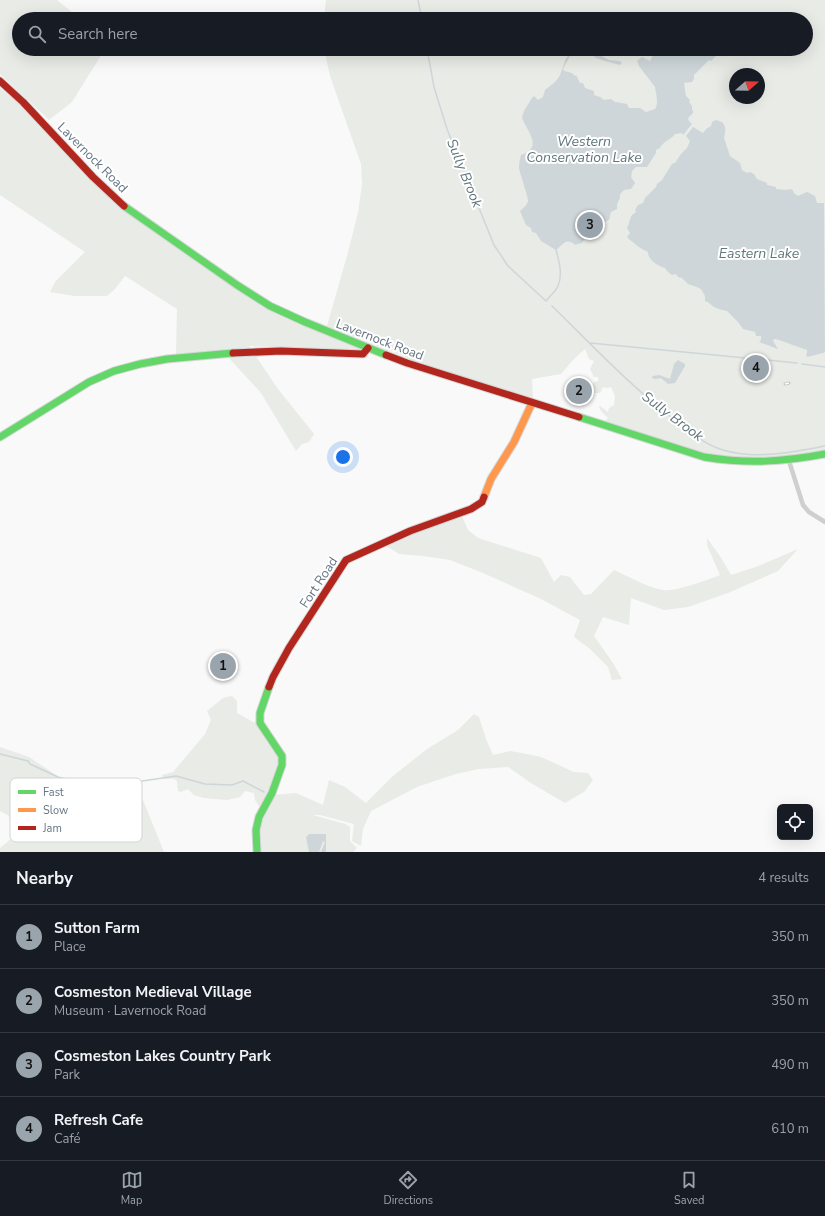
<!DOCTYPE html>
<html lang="en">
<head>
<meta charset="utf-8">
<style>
  body { margin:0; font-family:"Nunito Sans",sans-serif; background:#242831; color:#f1f3f6 }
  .controls { position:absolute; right:12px; bottom:12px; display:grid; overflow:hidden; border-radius:6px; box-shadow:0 4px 16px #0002 }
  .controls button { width:36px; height:36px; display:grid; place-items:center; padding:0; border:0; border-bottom:1px solid #363941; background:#171b24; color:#f1f3f6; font:20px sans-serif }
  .compass { position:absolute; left:729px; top:68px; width:36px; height:36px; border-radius:50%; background:#171b24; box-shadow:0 4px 16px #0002; rotate:70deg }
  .you { position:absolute; left:343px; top:457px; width:14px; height:14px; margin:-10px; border:3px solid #fff; border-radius:50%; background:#1a73e8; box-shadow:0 0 0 6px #1a73e833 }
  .badge { display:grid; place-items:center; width:26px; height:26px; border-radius:50%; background:#99a4ac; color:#111; font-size:13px; font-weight:700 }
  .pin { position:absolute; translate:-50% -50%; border:2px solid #fff; box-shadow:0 1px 4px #0006 }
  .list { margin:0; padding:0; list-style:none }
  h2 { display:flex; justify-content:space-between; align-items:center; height:52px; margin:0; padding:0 16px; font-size:17px }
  h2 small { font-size:13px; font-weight:400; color:#9ea1a6 }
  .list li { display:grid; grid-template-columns:26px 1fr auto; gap:12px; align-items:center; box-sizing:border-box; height:64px; padding:0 16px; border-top:1px solid #363941 }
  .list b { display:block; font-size:15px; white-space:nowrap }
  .list p { margin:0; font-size:13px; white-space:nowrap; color:#9ea1a6 }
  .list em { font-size:13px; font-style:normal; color:#9ea1a6 }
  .icon { flex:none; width:22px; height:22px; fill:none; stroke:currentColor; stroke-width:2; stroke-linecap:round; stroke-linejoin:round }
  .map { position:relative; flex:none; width:825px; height:852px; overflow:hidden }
  .search { position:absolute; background:#171b24; box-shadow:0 4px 16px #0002; left:12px; right:12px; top:12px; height:44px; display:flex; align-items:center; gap:10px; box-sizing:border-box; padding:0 14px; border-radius:22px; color:#9ea1a6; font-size:15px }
  .sheet { height:308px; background:#171b24 }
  nav { display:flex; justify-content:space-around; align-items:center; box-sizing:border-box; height:56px; border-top:1px solid #363941; background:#171b24; font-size:11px; color:#9ea1a6 }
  nav a { display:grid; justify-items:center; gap:2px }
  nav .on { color:#99a4ac }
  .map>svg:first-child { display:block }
  .green { fill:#e8ebe6; fill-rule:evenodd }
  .water { fill:#ced6d9 }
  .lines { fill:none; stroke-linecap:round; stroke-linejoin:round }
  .stream { stroke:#ced6d9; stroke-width:1.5 }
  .fast-casing { stroke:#d5d6d7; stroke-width:9 }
  .slow-casing { stroke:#d5d6d7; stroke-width:9 }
  .jam-casing { stroke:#d5d6d7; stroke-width:9 }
  .street { stroke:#cecfd0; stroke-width:4.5 }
  .fast { stroke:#63d668; stroke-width:7 }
  .slow { stroke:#ff974d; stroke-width:7 }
  .jam { stroke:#b3261e; stroke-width:7 }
  .rail-casing { stroke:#c3c5c6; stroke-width:3 }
  .rail { stroke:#fff; stroke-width:1.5; stroke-dasharray:4.5; stroke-linecap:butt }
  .labels { text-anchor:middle; stroke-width:4; stroke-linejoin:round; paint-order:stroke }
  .street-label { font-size:13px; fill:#657683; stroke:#fff }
  .water-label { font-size:14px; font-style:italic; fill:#60757c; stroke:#fff }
  .key { fill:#fff; stroke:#d1d6da; stroke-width:1 }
  .key-label { font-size:11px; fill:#657683 }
</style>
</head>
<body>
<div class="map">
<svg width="825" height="852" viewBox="0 0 825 852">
  <rect width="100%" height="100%" fill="#f9f9f9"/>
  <path class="green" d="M0 0H57L73 13 82 19H19V49H105L72 102 49 120 0 74Z
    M326 0H825V452L759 460 712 456 604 422 608 418 601 411 599 407 600 406 608 412 609 408 614 405 615 396 611 387 607 388 603 387 600 393H593C592 389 592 386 594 382L598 381V377H593V375L590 369 594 361 589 359 585 349 573 360 561 374 532 379 533 400 408 360V358L327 326 347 256 358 213 362 184 361 164 330 76 324 49H806V19H324ZM735 74H759V98H735Z
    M0 88 19 103 95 184 181 249 267 308 334 338 361 348 362 351 249 346 278 389 314 434 309 442 302 444 296 451 261 393 228 357 192 358 174 360 176 354 177 309 125 276 115 289 107 296H74L50 292 55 282 85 252 0 195Z
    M461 514 468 530 478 538 541 558 554 582 561 575 570 577 584 595 591 594 614 570C630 577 646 587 663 590 675 592 708 580 720 575L707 545V538L720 556 731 575 756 567 798 549 778 571 728 593 688 607 664 610 631 598 629 625 603 617 594 636 613 663 622 679 612 680 608 667 590 649 574 637 580 620 541 599 483 573 450 560 423 556 399 554 385 545 412 531Z
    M232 696 237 701V713L255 723 256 714 261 700 257 724 267 742 280 758V764L272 787 261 809 255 800 254 793 245 791 240 797 227 800 204 798 194 795 188 789 181 792 178 791 177 781 174 779H163L162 775 173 772 205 734 211 720 207 711 223 698Z
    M474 714 479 717 486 739 493 755 510 751 527 754 541 757 574 772 588 773 593 780 584 792 565 803 531 783 508 767 479 769 456 774 417 787 371 811 363 829 361 846 352 841 354 824 320 815H313L345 824 350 827V841L357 848 353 852H259C256 831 264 814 273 795L296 793 323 805 329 780 345 787 366 803 393 776 427 749 458 730Z
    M0 747 29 757 59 777 115 784 136 783 164 852H0V848L12 838 9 816 0 811Z"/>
  <path class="water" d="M578 49H589L609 60 620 61 622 63 620 65 605 61 596 58 589 52 581 51 570 56 563 69 564 71 572 73 575 76 576 75 580 83H583L585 88 594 91V95L600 97 604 100 611 99 615 102 627 104 629 108H640L646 112 655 109C659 103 656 94 655 87L639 66 637 61 642 57 650 61 654 53 663 49H731V51L726 54C717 51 718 55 711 61L709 60 694 75V79L692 82 684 83 686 96 690 100 689 102 692 106V109L693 111V113L688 118 689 121 692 124 683 135 682 133 675 134C671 140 663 141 660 148L656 150V153L647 167H636L632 171 631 177 635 183 631 189 624 190 620 194V198L617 204V209L611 212 609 220 602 223 594 224 589 236 585 238 582 243 575 245C566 237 563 245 556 250L541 241 536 233 532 232 531 228 526 225 520 211C523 208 527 206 528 201 529 199 520 174 519 168 519 163 520 159 521 155 544 148 527 131 522 118L524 111 532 98 534 96 538 100 543 97 545 90C550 86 555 83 559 77 566 64 562 56 578 49Z
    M716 120 722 122C727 128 725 131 724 138L730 156 740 163 742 170 747 173 750 172 754 174 757 179 767 183V185L776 187V189C782 190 788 190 792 189L794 193 798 196 807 192 815 196 817 203H824L825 352 823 353 807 357 806 354 807 353V350L776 339H774L773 341 778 349 759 342 761 340V336H756L755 332 743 329 738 322 727 311C723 310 718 309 714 307 710 304 709 302 705 301V296L701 289 697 287 688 284 682 278 678 277 676 274 672 275 667 271 665 268C658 266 648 260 648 252 641 249 633 243 627 237L630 233 627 228C629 225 629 221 631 217 632 214 635 214 636 211L635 210 638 205 643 203 645 198 656 187 657 184 662 180 672 164 675 163 681 154 687 148 690 141 686 136 693 127 703 133 704 132 706 129 711 126 712 122Z
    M678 360 685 364V366L675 383 668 384 661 378 655 379 652 378 653 376 659 375 670 379 674 364Z
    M309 834H326V852H321L325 842 323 841 319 852H309L306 837Z"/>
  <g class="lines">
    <path class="stream" d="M418 0 422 19
      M427 49 434 87 447 129 494 245 508 266 546 301C550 296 556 291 558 286 563 275 559 261 556 250
      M552 306C595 348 636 392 684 427 696 436 708 446 723 450 756 460 792 452 825 446
      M590 343 797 363
      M802 364 825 367
      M0 754 28 761 30 764 58 777 82 783H100L115 780 129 783 176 776 205 784 232 785 243 781 264 792"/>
    <g class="fast-casing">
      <path id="fast" d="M124 206 237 285 270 306 305 322 386 355
        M579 417 704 457C747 464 783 462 825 454
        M0 437 89 382 114 371 140 364 167 359 233 353
        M257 852 256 830 259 817 272 793 282 765V756L260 723V713L269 687"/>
    </g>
    <g class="slow-casing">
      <path id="slow" d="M484 497 491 479 514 442 532 403"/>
    </g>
    <g class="jam-casing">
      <path id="jam" d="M0 81 23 102 93 177 124 206
        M233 353 281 351 363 354 368 348
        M386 355 407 363 579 417
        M269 687 273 677 289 648 346 560 410 531 471 509 482 502 484 497"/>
    </g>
    <path class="street" d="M789 461 803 505 809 512 825 522"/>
    <use href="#fast" class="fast"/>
    <use href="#slow" class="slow"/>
    <use href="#jam" class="jam"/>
    <g class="rail-casing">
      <path id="rail" d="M785 384 789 383"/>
    </g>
    <use href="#rail" class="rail"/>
  </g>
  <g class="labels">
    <g class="street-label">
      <text transform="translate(93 157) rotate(45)" y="5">Lavernock Road</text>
      <text transform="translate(380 339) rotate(21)" y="5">Lavernock Road</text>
      <text transform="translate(318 582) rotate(-57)" y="5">Fort Road</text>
    </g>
    <g class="water-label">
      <text x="584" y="146">Western<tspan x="584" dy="16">Conservation Lake</tspan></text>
      <text transform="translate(465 173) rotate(68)" y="5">Sully Brook</text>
      <text x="759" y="258">Eastern Lake</text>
      <text transform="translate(673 416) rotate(37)" y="5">Sully Brook</text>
    </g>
  </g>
  <rect x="10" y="778" width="132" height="64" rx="6" class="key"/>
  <rect x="18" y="790" width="18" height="4" fill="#63d668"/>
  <rect x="18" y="808" width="18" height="4" fill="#ff974d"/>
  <rect x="18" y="826" width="18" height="4" fill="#b3261e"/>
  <g class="key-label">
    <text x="43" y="796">Fast</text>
    <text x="43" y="814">Slow</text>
    <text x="43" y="832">Jam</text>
  </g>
</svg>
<div class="controls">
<button><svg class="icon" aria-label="locate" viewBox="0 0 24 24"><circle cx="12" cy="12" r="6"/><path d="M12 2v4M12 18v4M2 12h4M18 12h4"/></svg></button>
</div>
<svg class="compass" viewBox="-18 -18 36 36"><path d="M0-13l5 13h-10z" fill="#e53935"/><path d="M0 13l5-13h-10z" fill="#9ea1a6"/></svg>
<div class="you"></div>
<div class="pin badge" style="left:223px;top:666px">1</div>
<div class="pin badge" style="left:579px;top:391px">2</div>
<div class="pin badge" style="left:590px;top:225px">3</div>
<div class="pin badge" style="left:756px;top:368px">4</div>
<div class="search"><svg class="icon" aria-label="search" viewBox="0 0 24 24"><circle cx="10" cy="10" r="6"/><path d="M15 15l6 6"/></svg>Search here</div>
</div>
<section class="sheet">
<h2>Nearby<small>4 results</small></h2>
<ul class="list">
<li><span class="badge">1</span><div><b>Sutton Farm</b><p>Place</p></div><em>350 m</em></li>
<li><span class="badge">2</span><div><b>Cosmeston Medieval Village</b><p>Museum · Lavernock Road</p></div><em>350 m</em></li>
<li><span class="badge">3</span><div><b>Cosmeston Lakes Country Park</b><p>Park</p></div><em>490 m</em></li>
<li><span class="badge">4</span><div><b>Refresh Cafe</b><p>Café</p></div><em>610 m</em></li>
</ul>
</section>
<nav>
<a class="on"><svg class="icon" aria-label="map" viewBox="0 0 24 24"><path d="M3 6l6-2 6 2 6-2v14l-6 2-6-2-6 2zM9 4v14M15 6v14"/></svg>Map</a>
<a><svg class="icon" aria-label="directions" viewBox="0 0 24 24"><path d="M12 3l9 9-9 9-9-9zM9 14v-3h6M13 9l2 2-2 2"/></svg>Directions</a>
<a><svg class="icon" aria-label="saved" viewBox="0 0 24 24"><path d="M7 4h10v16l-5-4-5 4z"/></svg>Saved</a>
</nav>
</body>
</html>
